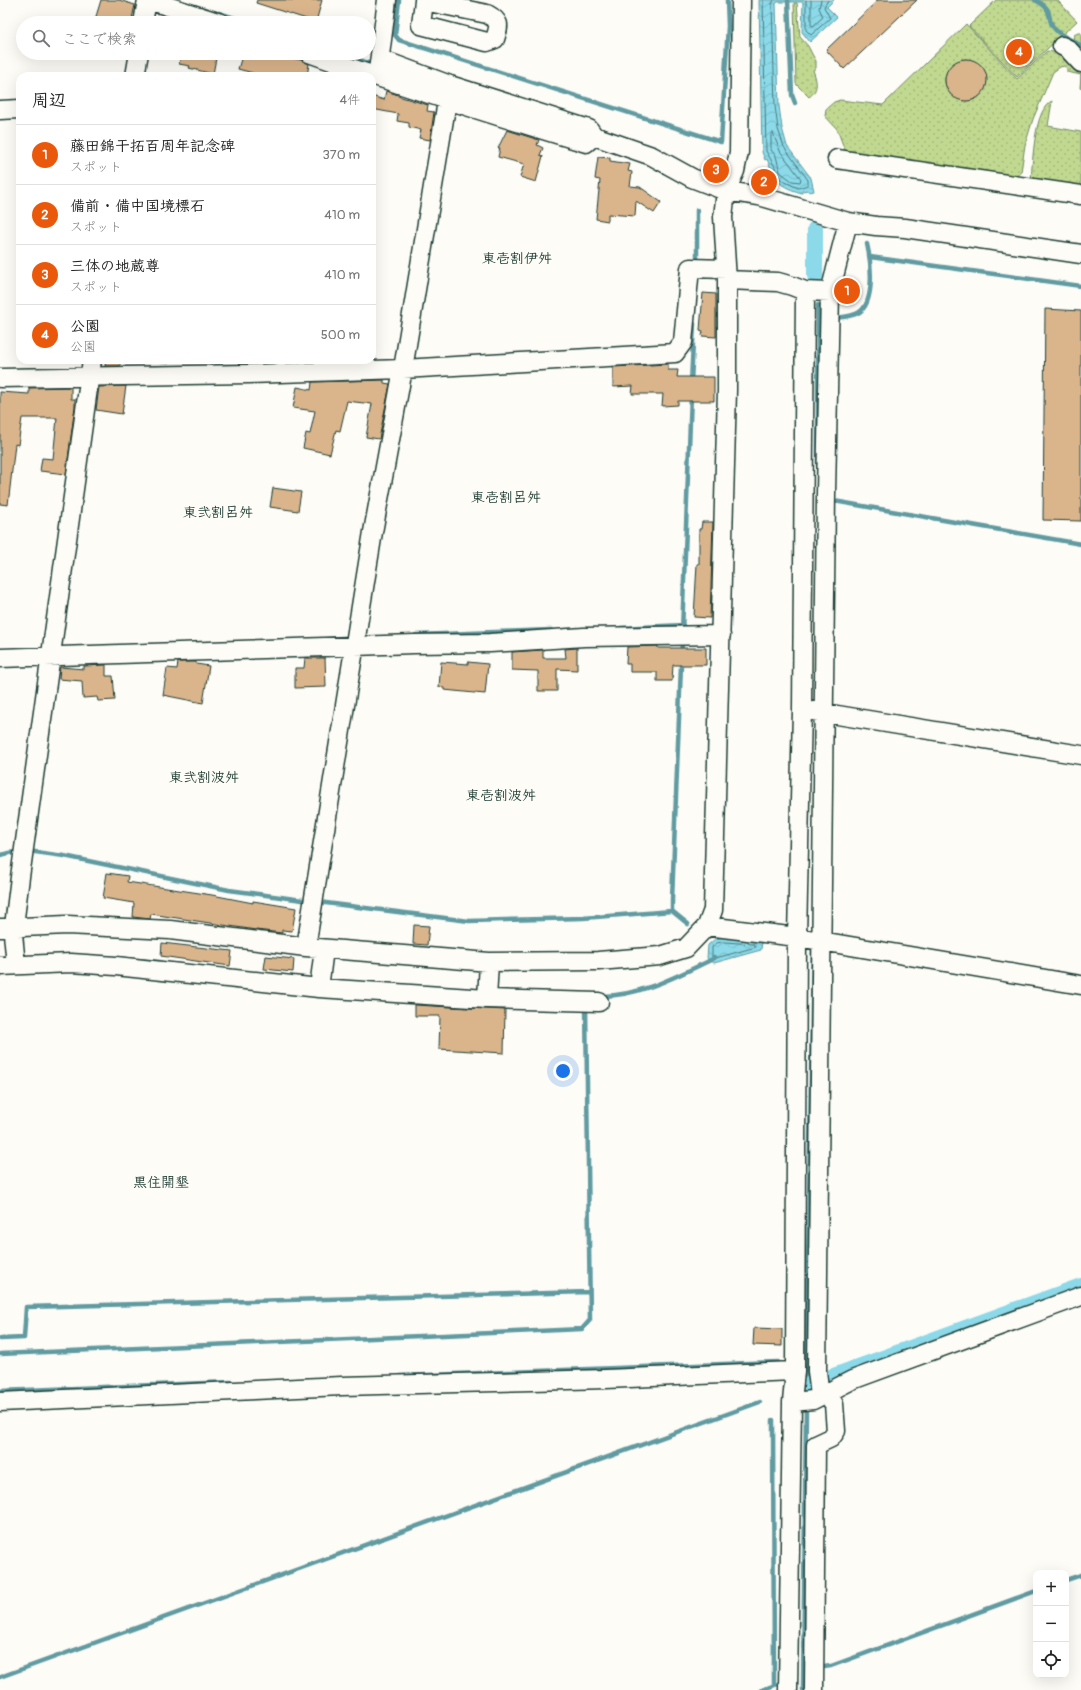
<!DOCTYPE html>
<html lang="ja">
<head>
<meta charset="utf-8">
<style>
  body { margin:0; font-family:Pangolin,"Klee One",sans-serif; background:#f2f2f2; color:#222 }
  .controls { position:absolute; right:12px; bottom:12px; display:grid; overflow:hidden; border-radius:8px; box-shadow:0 4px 16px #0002 }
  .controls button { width:36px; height:36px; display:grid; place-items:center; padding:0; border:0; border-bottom:1px solid #e0e0e0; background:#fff; color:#222; font:20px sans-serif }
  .you { position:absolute; left:563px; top:1071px; width:14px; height:14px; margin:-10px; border:3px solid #fff; border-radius:50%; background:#1a73e8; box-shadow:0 0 0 6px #1a73e833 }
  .badge { display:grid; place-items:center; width:26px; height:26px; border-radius:50%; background:#ea580c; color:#fff; font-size:13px; font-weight:700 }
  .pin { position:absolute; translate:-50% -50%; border:2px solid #fff; box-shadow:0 1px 4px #0006 }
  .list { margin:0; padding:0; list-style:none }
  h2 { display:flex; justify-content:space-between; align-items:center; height:52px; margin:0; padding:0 16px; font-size:17px }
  h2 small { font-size:13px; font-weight:400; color:#767676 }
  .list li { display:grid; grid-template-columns:26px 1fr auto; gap:12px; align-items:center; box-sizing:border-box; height:60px; padding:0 16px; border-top:1px solid #e0e0e0 }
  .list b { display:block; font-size:15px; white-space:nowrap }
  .list p { margin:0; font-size:13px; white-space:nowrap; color:#767676 }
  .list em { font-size:13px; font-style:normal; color:#767676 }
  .icon { flex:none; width:22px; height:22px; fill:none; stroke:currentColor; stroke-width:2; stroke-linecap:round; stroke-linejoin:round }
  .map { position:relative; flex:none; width:1081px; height:1690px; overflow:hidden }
  .search { position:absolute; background:#fff; box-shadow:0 4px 16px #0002; left:16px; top:16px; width:360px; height:44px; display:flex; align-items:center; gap:10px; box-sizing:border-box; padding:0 14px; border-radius:22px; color:#767676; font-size:15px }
  .panel { position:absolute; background:#fff; box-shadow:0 4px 16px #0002; left:16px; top:72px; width:360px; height:292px; border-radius:12px }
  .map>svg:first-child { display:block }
  .grass { fill:url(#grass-dots); stroke:#708a62; fill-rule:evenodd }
  .forest { fill:url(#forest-firs); stroke:#708a62 }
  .water { fill:url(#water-waves); stroke:#609ba1 }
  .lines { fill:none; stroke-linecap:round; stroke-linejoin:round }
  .shore { stroke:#4a7b7c; stroke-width:1 }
  .stream { stroke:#609ba1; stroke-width:4.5 }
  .canal { stroke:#8bd9e9; stroke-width:16 }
  .building { fill:#dab58c; stroke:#1f3d34 }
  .minor-casing { stroke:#1f3d34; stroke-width:21 }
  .minor { stroke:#fdfcf7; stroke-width:18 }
  .labels { text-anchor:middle; stroke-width:3; stroke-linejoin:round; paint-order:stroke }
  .neighbourhood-label { font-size:14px; font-weight:bold; fill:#1f3d34; stroke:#fdfcf7 }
</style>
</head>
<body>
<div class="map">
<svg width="1081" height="1690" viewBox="0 0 1081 1690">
  <defs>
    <pattern id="grass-dots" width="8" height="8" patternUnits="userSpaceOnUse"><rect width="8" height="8" fill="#c0d88f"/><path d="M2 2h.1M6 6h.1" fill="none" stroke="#a5ba7c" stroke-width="1.8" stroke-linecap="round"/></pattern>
    <pattern id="forest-firs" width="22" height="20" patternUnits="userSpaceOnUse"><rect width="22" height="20" fill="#c0d88f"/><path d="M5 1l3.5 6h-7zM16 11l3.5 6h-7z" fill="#a5ba7c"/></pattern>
    <pattern id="water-waves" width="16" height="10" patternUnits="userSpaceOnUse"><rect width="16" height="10" fill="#8bd9e9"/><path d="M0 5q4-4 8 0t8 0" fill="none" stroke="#78bbc8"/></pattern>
  </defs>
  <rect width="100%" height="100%" fill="#fdfcf7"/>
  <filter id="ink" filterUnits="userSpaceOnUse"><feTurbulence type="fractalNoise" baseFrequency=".025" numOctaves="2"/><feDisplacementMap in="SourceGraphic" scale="8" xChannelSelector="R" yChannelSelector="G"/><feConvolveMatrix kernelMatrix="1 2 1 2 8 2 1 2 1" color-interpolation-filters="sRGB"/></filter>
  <g filter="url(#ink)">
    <path class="grass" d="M996 0H1057L1077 21 1017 77 969 26Z
      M794 3H797L800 37 808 46 812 54 816 61V68L813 70C817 81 819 90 809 97L796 84Z
      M966 24 1017 79 1047 51 1066 54 1081 70V89L1080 88 1081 75 1067 72V68L1064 66 1060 67 1053 72 1033 119 1025 145 1021 172 1017 177 847 156 837 129 825 116 826 109 834 102 840 100 883 105ZM965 59C998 62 989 107 961 100 955 98 950 94 947 89 940 74 951 62 965 59Z
      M1052 101 1048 126 1081 132V189L1031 179C1033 160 1034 109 1052 101Z"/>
    <path class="forest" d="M1078 33H1081V51L1072 45 1074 35Z"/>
    <path class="water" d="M759 0H834L827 7 837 17 810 42 802 32 803 2H778L776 3 779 106 782 128 787 146 811 178 814 191 809 192 808 190 802 191V193C787 189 777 184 769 170L771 169 767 159 765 160 762 152Z
      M724 937 762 941 761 950 714 963 707 958 708 945 715 939Z"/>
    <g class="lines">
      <path class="shore" d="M763 0 766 151 775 167V172L781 180 798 188 808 185V180L784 147 778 129 775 106 772 4 774 0
        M806 0V30L811 35 830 18 824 7 828 0
        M811 0V25L813 26 823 17 819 8 821 0
        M773 133 780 151 801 179 800 182 792 181 780 172 776 156 771 150V135Z
        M724 942 754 944 756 947 716 958 712 957V947L717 943Z"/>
      <path class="stream" d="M399 0 395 35 399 40 721 142 728 26 727 0
        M788 0 792 95 795 103
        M1035 0C1056 10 1045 17 1054 28 1060 37 1073 39 1081 46
        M219 13 250 23
        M344 53 375 66
        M870 257 1081 286
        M697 264V210
        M833 318C841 317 851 317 858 313 876 303 871 261 867 244
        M248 368 250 360
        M691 382 694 324
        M818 466V305
        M834 501 1081 544
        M620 628 683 625
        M682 632 691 395
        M416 635 551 630
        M682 639 672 900V911L688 924
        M28 851 64 856 229 890 310 901
        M0 855 19 851
        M318 902 469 921 583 918 672 911
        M138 960 160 962
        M600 996C639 997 679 975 713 959L714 957
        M0 1339 24 1338 26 1307 589 1292
        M0 1354 582 1329 590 1320 586 1005
        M400 1376 778 1362
        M0 1391 231 1382
        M806 1398 813 943
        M773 1420 774 1685
        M1066 1580 1081 1575
        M824 1667 831 1666 1036 1591
        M0 1677 760 1402
        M762 1690 780 1683
        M803 1690 806 1405"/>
      <path class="canal" d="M815 276V229
        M806 1386 1081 1286"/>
    </g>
    <path class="building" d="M101 0H119L135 5 131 23H94Z
      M257 0H322L316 22 256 3Z
      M878 0H917L844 69 826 50Z
      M182 53H217L213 74 189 68 190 66 179 64Z
      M243 53H283L282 56 301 60 309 64 307 76H252L253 73 238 69Z
      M945 80a21 21 0 1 1 42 0a21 21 0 1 1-42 0Z
      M386 91 398 95V96L428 105 427 111 434 112 430 140 419 138 421 130 409 127V123L397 121 398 114 372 109V96L384 100Z
      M507 130 539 140 537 145 543 148 540 155 543 156 536 182 520 177 524 164 498 157 500 148H498Z
      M598 157 610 158V161L630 164 628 171 632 172 630 186 640 187 661 202 654 213 636 201 635 216 608 214V221L596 219 600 180 595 179Z
      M703 293 716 294V337L702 336 703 331 700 330Z
      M1045 309 1081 311V521L1043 520Z
      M106 360H120V366H105Z
      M668 364V370H678L677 377H714V401H678V405L662 406 663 394H632L633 386 613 387V367Z
      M384 380V383L390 384 379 439 366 437 372 404 347 401 340 431 336 430 330 454 303 448 306 433 310 434 315 411 293 408 297 387 311 390 312 382Z
      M126 386 122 414 96 410 99 387Z
      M71 387V399H75V406L66 474 40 471 42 458 53 459 57 418H22L18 445 15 444 8 505 0 504V392L29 394V388Z
      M273 488 301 492 298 511 270 507Z
      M702 522H713L710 618 694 617 697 564H699V529H701Z
      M658 646V648H706V665H673L672 681H657V672H630V664H626L627 647Z
      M577 648V670L557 669V691H538V671L512 670V652L543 650V658H566L565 649Z
      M305 658H325L326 687 295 688V668H304Z
      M178 662H196V664L209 666 203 703 163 695 167 668 177 669Z
      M441 662 468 664V662L488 664 485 694 444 690V688L439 687Z
      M106 665V676H113L115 700 98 701 97 697 83 698 82 681 59 679 60 667 84 669V666Z
      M107 873 128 876 127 882 212 895 253 903V901L296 908 292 931 282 930V933L256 930 151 914 150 919 133 917 134 903 103 898Z
      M414 925 429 926 427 945 413 944Z
      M162 943 232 951 230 966 161 956Z
      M266 956 294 959 293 972 264 969Z
      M415 1005 505 1010 504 1053 439 1049 440 1016H415Z
      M754 1328 782 1329V1346L753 1345Z"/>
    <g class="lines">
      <g class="minor-casing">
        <path id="minor" d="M148 0 221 23
          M424 1 487 14C500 21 500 24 495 39L487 42 421 25 424 1V0
          M143 23 147 0
          M1062 46 1068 49 1081 63
          M309 53C400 86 493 115 586 143L594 136
          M380 59 450 85 589 129 594 136 652 156 692 178 726 191 759 196 848 222 876 226 905 228 1081 254
          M378 71 387 0
          M135 76 139 53
          M0 110 20 109
          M837 159 1081 195
          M727 280 778 282 792 286 805 291 830 292 848 222
          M0 378 249 374 403 369 675 353 683 342 690 268 726 269
          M0 658 414 644 490 643 584 637 721 635
          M813 711 1081 755
          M707 926 713 910 727 390V280L723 217 726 191 735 171 739 152 741 0
          M0 928 67 925 170 930 306 947 489 962 598 961 660 956 686 948 707 926 797 937 1081 985
          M306 947 373 532 403 369 447 101
          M16 965 13 934 20 877 92 360
          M0 966 71 963 116 966 319 988 487 999 599 1002
          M319 988 324 949
          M487 999 489 962
          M820 1396 817 1371 826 493 830 292
          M0 1402 342 1386 606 1379 795 1371
          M792 1402 813 1400 852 1380 1081 1296
          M788 1690 792 1402 795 1371 797 937 802 710 805 291
          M814 1690 816 1445 831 1438 836 1431 834 1404 826 1393"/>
      </g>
      <use href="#minor" class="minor"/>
    </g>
  </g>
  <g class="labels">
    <g class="neighbourhood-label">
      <text x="517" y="263">東壱割伊舛</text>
      <text x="506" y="502">東壱割呂舛</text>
      <text x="218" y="517">東弐割呂舛</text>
      <text x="204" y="782">東弐割波舛</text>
      <text x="501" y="800">東壱割波舛</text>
      <text x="161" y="1187">黒住開墾</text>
    </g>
  </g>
</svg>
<div class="controls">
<button>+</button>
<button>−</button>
<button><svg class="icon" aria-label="locate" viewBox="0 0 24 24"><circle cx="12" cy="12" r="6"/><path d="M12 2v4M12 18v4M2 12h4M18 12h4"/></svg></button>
</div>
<div class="you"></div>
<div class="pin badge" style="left:847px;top:291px">1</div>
<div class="pin badge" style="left:764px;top:182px">2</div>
<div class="pin badge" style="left:716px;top:170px">3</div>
<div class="pin badge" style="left:1019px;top:52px">4</div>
<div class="search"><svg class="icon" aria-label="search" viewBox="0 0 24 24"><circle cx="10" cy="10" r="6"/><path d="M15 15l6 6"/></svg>ここで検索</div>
<section class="panel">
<h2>周辺<small>4件</small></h2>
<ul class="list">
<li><span class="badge">1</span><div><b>藤田錦干拓百周年記念碑</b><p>スポット</p></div><em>370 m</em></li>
<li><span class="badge">2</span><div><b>備前・備中国境標石</b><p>スポット</p></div><em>410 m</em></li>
<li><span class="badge">3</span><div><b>三体の地蔵尊</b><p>スポット</p></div><em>410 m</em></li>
<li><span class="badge">4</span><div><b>公園</b><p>公園</p></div><em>500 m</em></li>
</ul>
</section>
</div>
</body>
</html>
